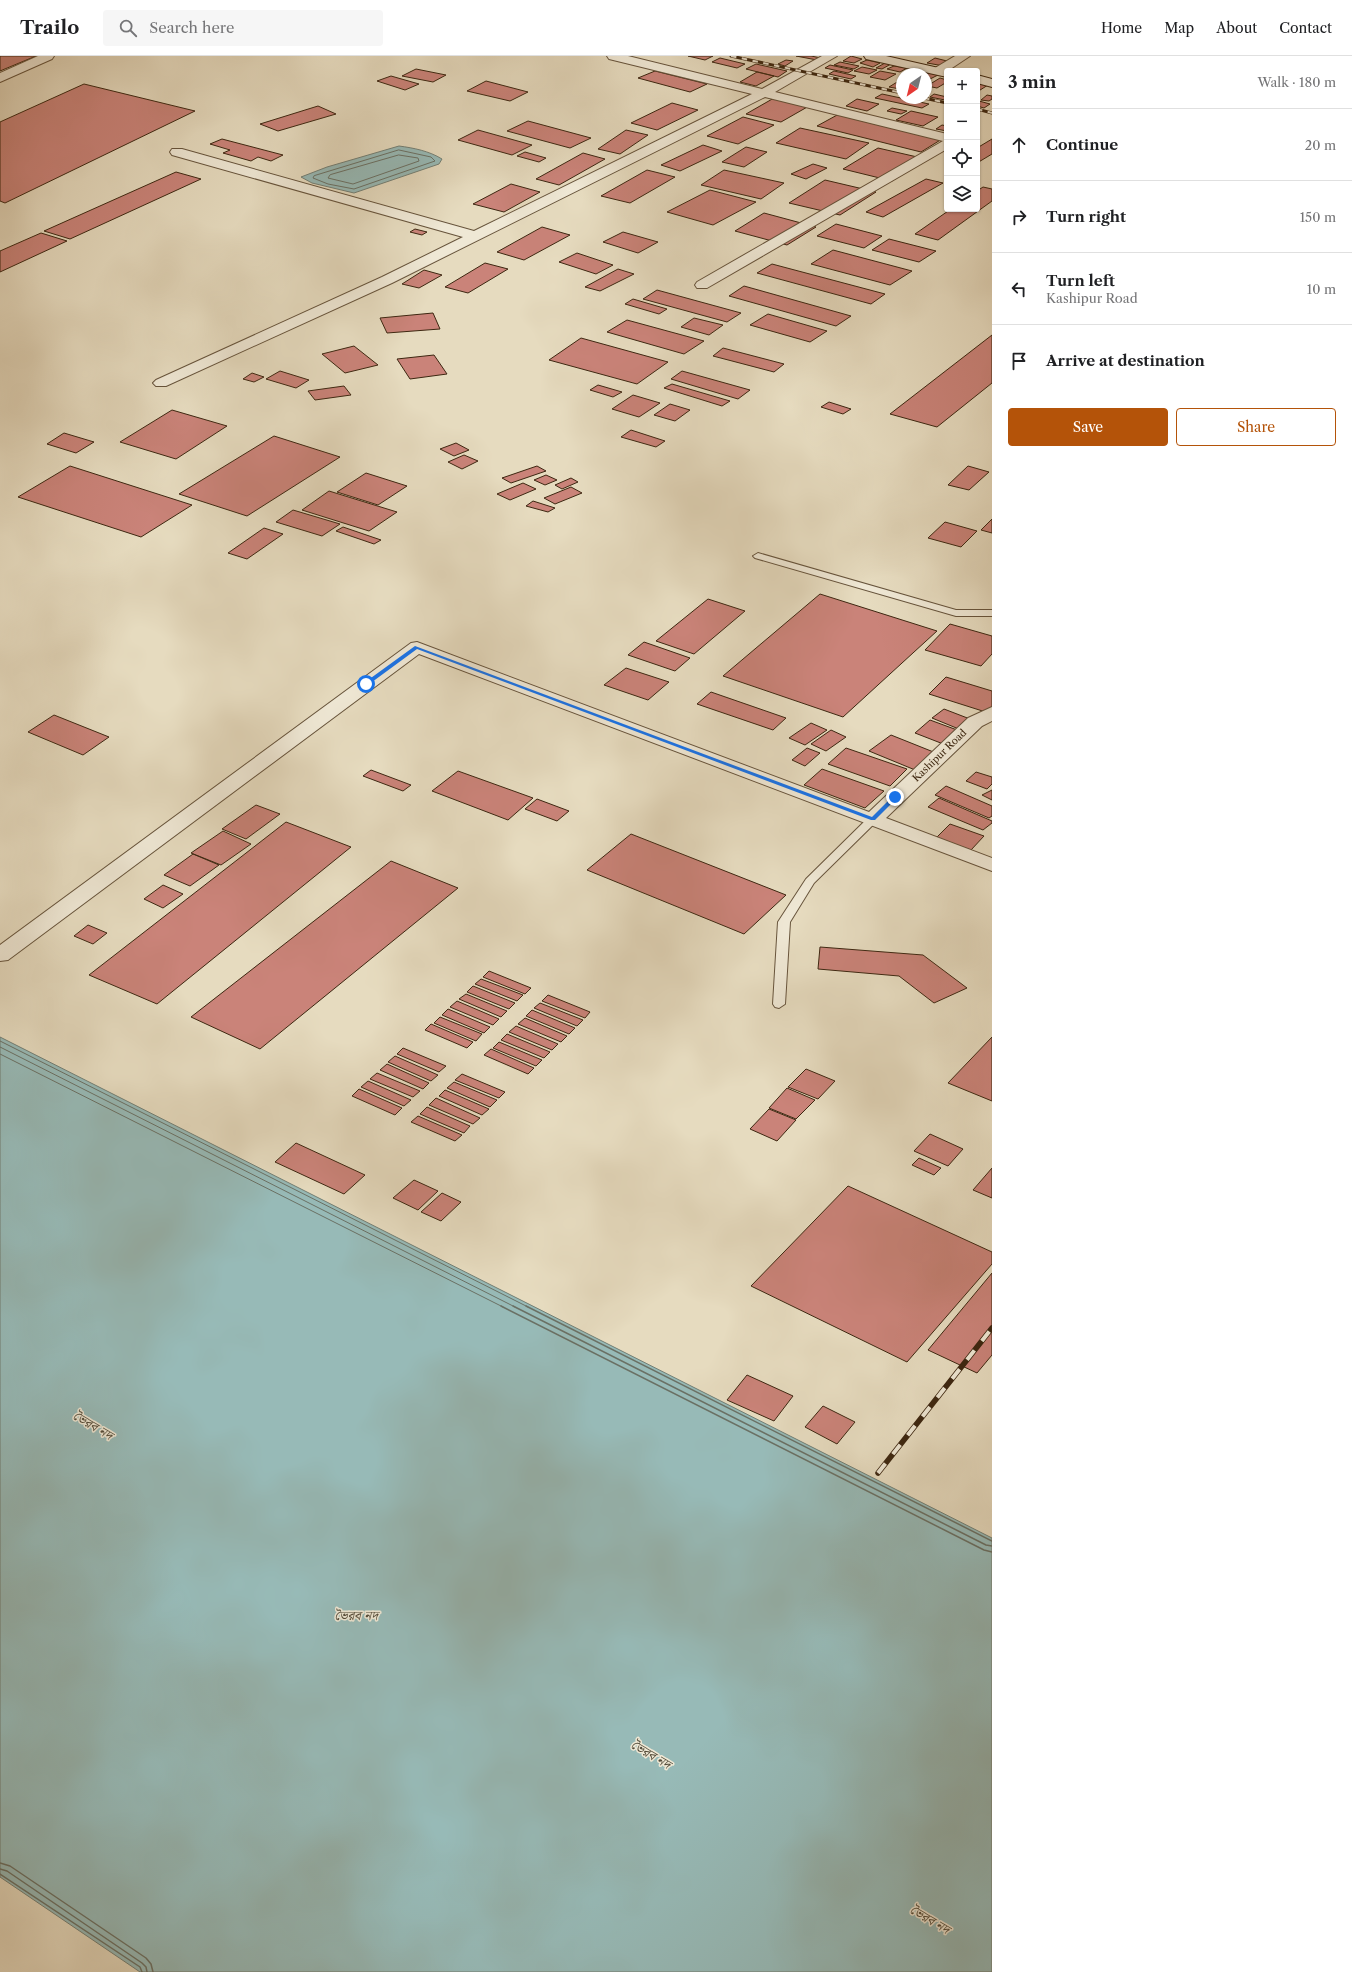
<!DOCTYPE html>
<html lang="en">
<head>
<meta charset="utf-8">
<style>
  body { margin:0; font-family:"Libre Caslon Text","Noto Serif Bengali",serif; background:#f6f6f6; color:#202124 }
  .controls { position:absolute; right:12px; top:12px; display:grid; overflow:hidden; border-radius:4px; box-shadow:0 1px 3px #0004 }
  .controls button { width:36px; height:36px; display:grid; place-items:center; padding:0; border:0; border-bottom:1px solid #e0e0e0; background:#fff; color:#202124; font:20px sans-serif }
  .compass { position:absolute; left:896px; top:12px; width:36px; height:36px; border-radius:50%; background:#fff; box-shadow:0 1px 3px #0004; rotate:215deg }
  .stop { position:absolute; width:12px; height:12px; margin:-9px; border:3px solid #1a73e8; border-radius:50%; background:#fff }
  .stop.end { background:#1a73e8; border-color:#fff; box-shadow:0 1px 4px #0008 }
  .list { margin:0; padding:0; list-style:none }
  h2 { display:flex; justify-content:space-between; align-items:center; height:52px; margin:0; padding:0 16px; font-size:17px }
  h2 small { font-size:13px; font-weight:400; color:#757577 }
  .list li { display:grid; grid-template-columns:26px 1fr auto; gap:12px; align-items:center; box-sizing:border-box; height:72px; padding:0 16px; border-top:1px solid #e0e0e0 }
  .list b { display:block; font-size:15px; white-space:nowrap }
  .list p { margin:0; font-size:13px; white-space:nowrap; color:#757577 }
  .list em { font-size:13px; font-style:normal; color:#757577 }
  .actions { display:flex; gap:8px; padding:12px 16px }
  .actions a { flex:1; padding:9px 0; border:1px solid #b45309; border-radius:4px; text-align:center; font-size:14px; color:#b45309 }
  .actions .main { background:#b45309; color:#fff }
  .icon { flex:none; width:22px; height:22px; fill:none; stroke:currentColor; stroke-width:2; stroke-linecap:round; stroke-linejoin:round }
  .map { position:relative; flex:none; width:992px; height:1916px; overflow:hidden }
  header { display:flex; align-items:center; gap:24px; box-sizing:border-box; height:56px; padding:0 20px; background:#fff; border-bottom:1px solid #e0e0e0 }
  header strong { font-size:19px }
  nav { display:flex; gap:22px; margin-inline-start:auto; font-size:14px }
  .search { width:280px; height:36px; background:#f6f6f6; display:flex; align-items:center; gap:10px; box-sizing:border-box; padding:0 14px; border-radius:4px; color:#757577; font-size:15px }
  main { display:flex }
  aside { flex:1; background:#fff }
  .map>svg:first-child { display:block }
  .water { fill:#97bab7; stroke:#737f75 }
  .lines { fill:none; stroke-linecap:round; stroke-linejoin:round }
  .shore-far1 { stroke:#6a7064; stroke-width:1 }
  .shore { stroke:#6a7064; stroke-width:1.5 }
  .building { fill:#ca8379; stroke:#3d2711 }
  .lane-casing { stroke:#67543c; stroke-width:2 }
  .street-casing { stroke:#67543c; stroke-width:2 }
  .secondary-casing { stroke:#3d2711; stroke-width:2 }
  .lane { fill:#efe8d5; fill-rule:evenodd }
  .street { fill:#efe8d5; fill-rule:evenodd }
  .secondary { fill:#efe8d5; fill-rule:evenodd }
  .rail-far1-casing { stroke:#3d2711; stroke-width:3 }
  .rail-casing { stroke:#3d2711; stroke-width:5.5 }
  .rail-far1 { stroke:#efe8d5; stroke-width:2; stroke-dasharray:5.5; stroke-linecap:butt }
  .rail { stroke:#efe8d5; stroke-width:4; stroke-dasharray:12; stroke-linecap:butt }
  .route { fill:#1a73e8 }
  .labels { text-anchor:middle; stroke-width:3; stroke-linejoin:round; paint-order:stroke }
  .street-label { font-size:10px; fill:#3d2711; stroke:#efe8d5 }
  .near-water-label { font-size:13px; font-style:italic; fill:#544c3a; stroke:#efe8d5 }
</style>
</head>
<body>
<header>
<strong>Trailo</strong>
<div class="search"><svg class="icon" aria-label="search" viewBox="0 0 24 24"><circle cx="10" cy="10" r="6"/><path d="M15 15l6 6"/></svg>Search here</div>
<nav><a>Home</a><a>Map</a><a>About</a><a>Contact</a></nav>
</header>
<main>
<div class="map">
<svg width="992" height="1916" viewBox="0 0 992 1916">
  <rect width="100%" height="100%" fill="#e6dbbf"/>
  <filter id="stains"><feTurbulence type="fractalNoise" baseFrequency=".005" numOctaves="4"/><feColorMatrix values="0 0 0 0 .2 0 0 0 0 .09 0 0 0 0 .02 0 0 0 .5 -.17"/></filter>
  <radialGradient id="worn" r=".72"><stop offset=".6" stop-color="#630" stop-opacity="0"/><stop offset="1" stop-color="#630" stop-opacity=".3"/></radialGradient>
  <path class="water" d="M399 90C414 92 429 95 442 103L439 108 354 137 312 127 301 121 327 111Z
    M0 981 992 1482V1916H140L0 1821Z"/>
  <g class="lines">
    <path class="shore-far1" d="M399 94 431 101 435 105 354 133 328 128 313 122 314 120Z
      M399 99 418 102 419 105 353 128 328 122 330 119Z
      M0 985 528 1251
      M0 991 515 1251
      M0 998 503 1251"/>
    <path class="shore" d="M501 1250 984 1494 992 1496
      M513 1250 986 1489 992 1490
      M526 1250 992 1485
      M0 1807 10 1810 146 1902 151 1908 153 1916
      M0 1813 7 1815 142 1907 146 1911 147 1916
      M0 1818 140 1911 142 1916"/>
  </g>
  <path class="building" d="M0 0H36L0 15Z
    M688 0H713L705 4Z
    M796 0H811L821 2 817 4Z
    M851 0 862 3 854 7 843 5Z
    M720 2 745 8 737 12 712 6Z
    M935 2 951 6 944 10 927 7Z
    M786 4 793 5 785 10 778 8Z
    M867 4 880 7 873 11 860 7Z
    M840 6 859 10 854 13 834 9Z
    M885 7 891 8 882 13 876 12Z
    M756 8 787 15 778 21 746 13Z
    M830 9 853 14 848 17 825 12Z
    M894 10 907 12 900 16 887 13Z
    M862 11 877 14 869 18 854 15Z
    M416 13 446 19 433 26 402 20Z
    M655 15 707 28 690 36 638 22Z
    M834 15 856 20 851 23 829 18Z
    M880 15 896 18 885 24 870 21Z
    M757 16 774 20 756 30 740 26Z
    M930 16 940 18 926 25V18Z
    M391 20 419 28 405 34 377 25Z
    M940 22 947 24V26L937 32 927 30Z
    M902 23V32L900 33 889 31Z
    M486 25 528 36 510 45 467 35Z
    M977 27 988 29 977 36Z
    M84 28 195 55 5 147 0 145V66Z
    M882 38 929 48 922 52 875 42Z
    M934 38 947 41V43L945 44 930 41Z
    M987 39 992 40V43L989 45 981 44Z
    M774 42 809 50 781 66 746 58Z
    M857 43 879 48 867 55 846 50Z
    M979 45 990 48 984 52 977 50V46Z
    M672 47 698 54 657 74 631 67Z
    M318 50 336 58 278 75 260 68Z
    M892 52 907 55 901 58 887 55Z
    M911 55 938 61 923 70 896 64Z
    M839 58 942 83 921 96 817 70Z
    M743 61 774 69 738 88 707 80Z
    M528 65 591 82 570 92 507 75Z
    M942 69 947 70V75L936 73Z
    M800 72 869 87 846 103 776 87Z
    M478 74 532 89 512 99 458 84Z
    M626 74 648 79 620 98 598 93Z
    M222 83 283 99 271 105 258 101 251 105 223 97 230 94 210 88Z
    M992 83V98L977 107V92Z
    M703 89 722 95 680 115 661 109Z
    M746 91 767 96 744 111 722 106Z
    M878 92 926 103 892 125 843 113Z
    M525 96 546 102 539 106 517 100Z
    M583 97 605 103 559 129 536 123Z
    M813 108 827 112 806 123 791 118Z
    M647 114 675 121 630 147 601 140Z
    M724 114 784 127 761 143 701 129Z
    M176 116 201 123 70 183 44 175Z
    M926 123 943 127 883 161 866 156Z
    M825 124 876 136 840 159 789 147Z
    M511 128 540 136 504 156 473 148Z
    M983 131 992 133V145L938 184 915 178 951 153H977V135Z
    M710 134 756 146 713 169 667 156Z
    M764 157 816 171 787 189 735 175Z
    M836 168 882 180 864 192 817 180Z
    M542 171 570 179 524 204 497 196Z
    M415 173 427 176 422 179 410 176Z
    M623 176 658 186 638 197 603 186Z
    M41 177 67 185 0 216V195Z
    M889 183 936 195 919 206 872 194Z
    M833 194 912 215 890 229 811 208Z
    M577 197 613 209 596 218 559 206Z
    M485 207 508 213 468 237 445 231Z
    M772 208 885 238 871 248 757 217Z
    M618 213 634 218 600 235 585 231Z
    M424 214 442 219 419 232 402 228Z
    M744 230 851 260 836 270 729 240Z
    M657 234 741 257 727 266 643 243Z
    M633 243 667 253 659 258 625 248Z
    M433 257 440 273 387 277 380 262Z
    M768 258 827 275 810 286 750 269Z
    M694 262 723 269 709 279 681 271Z
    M627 264 704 285 684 298 607 276Z
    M992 279V327L937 371 890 358Z
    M581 282 668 306 637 328 549 304Z
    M354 290 378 309 345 317 322 298Z
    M723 292 784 308 774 316 713 300Z
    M434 299 447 318 410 323 397 303Z
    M280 315 309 324 296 332 266 323Z
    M682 315 750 334 738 343 671 323Z
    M252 317 264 321 254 326 243 323Z
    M672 328 730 345 722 350 664 332Z
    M598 329 622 336 613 341 590 334Z
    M344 330 351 339 315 344 308 335Z
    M633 339 660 347 639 361 612 353Z
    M829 346 851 353 843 358 821 351Z
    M670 348 690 354 675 365 654 359Z
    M172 354 227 370 176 403 120 386Z
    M631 374 665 385 656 391 621 381Z
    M64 377 94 386 76 397 47 388Z
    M274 380 340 401 247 460 179 438Z
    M456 387 469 394 454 400 440 393Z
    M464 399 478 405 462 413 448 406Z
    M70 410 192 449 141 481 18 441Z
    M537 410 546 415 511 427 502 422Z
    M968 410 989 416 969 434 948 429Z
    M366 417 407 430 378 449 337 436Z
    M546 419 557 424 545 429 534 424Z
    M571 422 578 426 562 433 555 429Z
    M523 427 536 433 510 444 497 438Z
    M571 431 582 437 555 448 544 442Z
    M329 435 397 456 369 475 302 454Z
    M533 445 555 452 548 456 526 450Z
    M293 454 340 468 322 480 276 466Z
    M992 463V477L981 474Z
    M945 466 977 475 961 491 928 482Z
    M343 471 381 484 374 488 336 475Z
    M264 472 283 478 247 503 228 497Z
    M820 538 937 575 843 661 723 620Z
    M708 543 745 555 694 598 656 585Z
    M950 568 992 580V598L981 610 925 594Z
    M644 586 690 602 675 615 628 599Z
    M626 612 669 626 648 644 604 629Z
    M946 621 992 635V658L929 638Z
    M711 636 786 662 773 674 697 648Z
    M944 653 983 668 971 678 932 662Z
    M54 659 109 681 83 699 28 676Z
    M930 664 968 678 951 691 915 677Z
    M811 667 827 674 805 689 789 682Z
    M831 674 846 681 826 695 811 688Z
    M891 679 941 699 920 716 869 695Z
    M807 692 820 697 805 710 792 704Z
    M846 692 907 713 890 730 828 708Z
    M822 713 884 735 865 752 804 729Z
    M371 714 411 729 403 735 363 720Z
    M458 715 533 742 508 764 432 735Z
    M976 716 992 721V728L987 733 966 725Z
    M946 730 992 750V760L989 762 935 739Z
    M992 734V744L982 739Z
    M939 742 992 765V767L983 774 928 751Z
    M537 743 569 755 557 765 525 753Z
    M256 749 280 758 246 783 222 773Z
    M286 766 351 791 157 948 89 919Z
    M950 768 984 780 971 794 936 782Z
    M223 775 251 788 221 809 191 797Z
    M631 778 786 839 744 878 587 814Z
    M193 798 219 809 190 830 164 819Z
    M391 805 458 832 260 993 191 961Z
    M163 829 183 838 163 852 144 843Z
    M88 869 107 877 93 888 74 880Z
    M820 891 923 899 967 932 934 947 899 920 818 913Z
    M489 915 531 932 525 938 483 921Z
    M481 923 523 939 517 945 475 928Z
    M473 930 515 947 509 953 467 936Z
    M466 938 507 955 501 961 459 943Z
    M548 939 590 956 585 962 542 945Z
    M457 945 499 963 493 969 450 951Z
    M540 947 583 964 577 970 534 952Z
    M448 953 490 971 484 977 442 959Z
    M532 954 575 972 569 978 526 960Z
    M440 961 482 978 476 985 434 967Z
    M525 962 567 980 561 986 518 968Z
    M431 968 473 986 467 992 425 974Z
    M516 970 558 988 552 994 509 976Z
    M507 978 550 996 544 1002 501 984Z
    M992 981V1045L948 1027Z
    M499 986 542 1004 536 1010 493 992Z
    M403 992 446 1010 439 1016 397 998Z
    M491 993 534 1012 528 1018 484 999Z
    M395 1000 438 1019 431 1025 388 1006Z
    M387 1008 429 1027 423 1033 380 1014Z
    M806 1013 835 1025 818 1043 788 1031Z
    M377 1017 420 1035 413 1041 370 1023Z
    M462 1018 505 1036 499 1042 455 1024Z
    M368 1025 411 1044 404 1050 361 1031Z
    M454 1026 497 1044 490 1051 447 1032Z
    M787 1032 815 1044 796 1063 769 1052Z
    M359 1033 402 1052 395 1059 352 1040Z
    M445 1034 489 1053 482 1059 439 1040Z
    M436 1042 480 1062 473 1068 429 1049Z
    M427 1051 470 1070 464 1077 420 1058Z
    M769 1053 796 1064 777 1085 750 1073Z
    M418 1060 462 1079 455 1085 411 1066Z
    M930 1078 963 1093 948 1110 914 1095Z
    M296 1087 365 1119 344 1138 275 1106Z
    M919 1102 941 1112 934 1119 912 1109Z
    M992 1112V1142L973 1134Z
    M414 1124 438 1135 418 1154 393 1142Z
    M848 1130 992 1196V1208L907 1306 751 1230Z
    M442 1137 461 1146 441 1165 421 1156Z
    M992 1217V1299L977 1317 928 1294Z
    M747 1319 793 1340 774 1365 727 1344Z
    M823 1350 855 1366 837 1388 805 1371Z"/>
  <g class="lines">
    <g class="lane-casing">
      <path id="lane" d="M758 497 956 554H992V560H956L755 502 753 500Z
        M873 760 878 763 877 765 814 827 790 866 785 948 779 952 775 951 773 948 778 866 806 823 869 761Z"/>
    </g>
    <g class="street-casing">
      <path id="street" d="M38 0H54L52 3 0 26V17Z
        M607 0H628L762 33 822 0H837L775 36 947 78V93L707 232H697L695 229 697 226 943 85 765 41 392 227 166 330H156L153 327 156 324 382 221 463 181 172 99 170 96 172 93H182L474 175 752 38 609 3Z
        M955 0H970L943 18H935L933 15 935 12Z
        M417 586 869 756 968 662 992 651V665L982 670 886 762 992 802V815L419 598 8 904 0 905V889L411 587Z"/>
    </g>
    <g class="secondary-casing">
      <path id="secondary" d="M864 0H886L952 15H947V21L866 3Z
        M977 19 992 23V31L977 27Z"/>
    </g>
    <use href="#lane" class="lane"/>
    <use href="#street" class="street"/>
    <use href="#secondary" class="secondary"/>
    <g class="rail-far1-casing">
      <path id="rail-far1" d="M731 0 902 37
        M924 42 947 47
        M977 53 992 57"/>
    </g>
    <g class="rail-casing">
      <path id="rail" d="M878 1417 992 1272"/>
    </g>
    <use href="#rail-far1" class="rail-far1"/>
    <use href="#rail" class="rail"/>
  </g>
  <path class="route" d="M415 590 872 761 893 740 898 741 875 764H871L417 593 368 629H364V627Z"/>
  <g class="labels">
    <g class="street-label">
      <text transform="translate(939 699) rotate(-44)" y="4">Kashipur Road</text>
    </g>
    <g class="near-water-label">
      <text transform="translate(93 1369) rotate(31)" y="5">ভৈরব নদ</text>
      <text x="356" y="1564">ভৈরব নদ</text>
      <text transform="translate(651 1698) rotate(31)" y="5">ভৈরব নদ</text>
      <text transform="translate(930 1863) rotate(31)" y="5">ভৈরব নদ</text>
    </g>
  </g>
  <rect width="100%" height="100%" filter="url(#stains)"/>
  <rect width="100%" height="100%" fill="url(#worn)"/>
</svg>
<div class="controls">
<button>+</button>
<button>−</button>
<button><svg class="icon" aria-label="locate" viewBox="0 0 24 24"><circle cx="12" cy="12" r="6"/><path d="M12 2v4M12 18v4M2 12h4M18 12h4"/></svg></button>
<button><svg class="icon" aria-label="layers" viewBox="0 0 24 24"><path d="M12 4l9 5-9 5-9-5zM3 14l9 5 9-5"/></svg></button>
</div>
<svg class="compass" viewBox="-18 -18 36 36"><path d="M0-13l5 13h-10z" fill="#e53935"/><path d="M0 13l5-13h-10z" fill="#757577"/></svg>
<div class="stop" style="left:366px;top:628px"></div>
<div class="stop end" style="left:895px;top:741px"></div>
</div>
<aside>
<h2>3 min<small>Walk · 180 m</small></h2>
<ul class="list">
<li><svg class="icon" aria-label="ahead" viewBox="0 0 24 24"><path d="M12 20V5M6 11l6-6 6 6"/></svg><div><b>Continue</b></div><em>20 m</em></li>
<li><svg class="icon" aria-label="right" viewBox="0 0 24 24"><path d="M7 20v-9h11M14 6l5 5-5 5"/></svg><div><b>Turn right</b></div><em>150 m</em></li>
<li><svg class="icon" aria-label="left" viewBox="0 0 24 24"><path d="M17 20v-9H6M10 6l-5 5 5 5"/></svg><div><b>Turn left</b><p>Kashipur Road</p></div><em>10 m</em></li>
<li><svg class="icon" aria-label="arrive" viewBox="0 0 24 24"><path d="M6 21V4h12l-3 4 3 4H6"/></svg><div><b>Arrive at destination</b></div></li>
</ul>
<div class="actions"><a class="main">Save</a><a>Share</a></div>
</aside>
</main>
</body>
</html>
